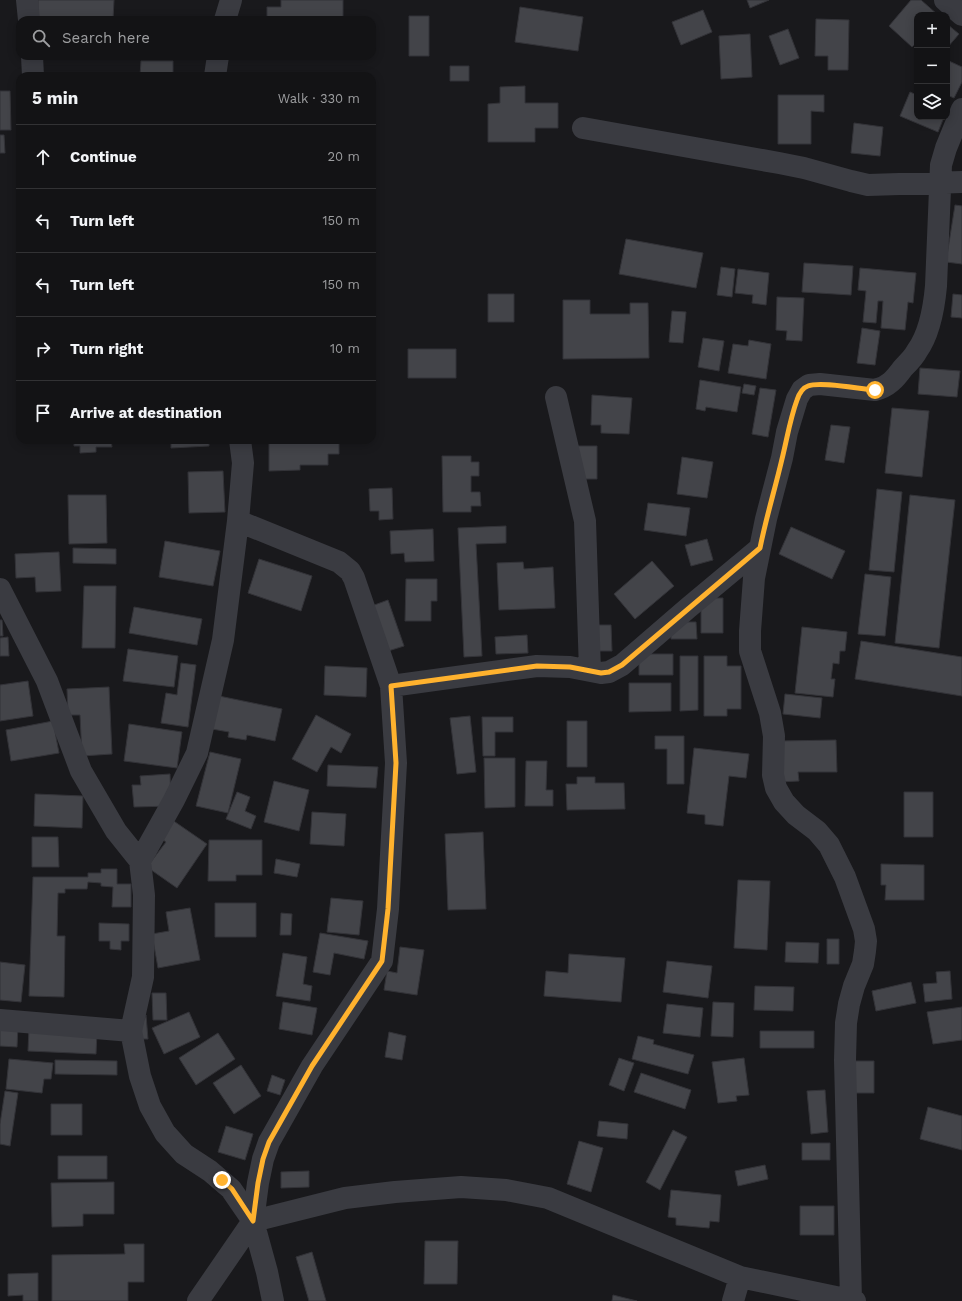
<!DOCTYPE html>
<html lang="en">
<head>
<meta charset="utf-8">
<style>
  body { margin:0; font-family:"Work Sans",sans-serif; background:#202022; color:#f1f3f6 }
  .controls { position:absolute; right:12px; top:12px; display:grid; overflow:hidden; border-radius:8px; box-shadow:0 2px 10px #0003 }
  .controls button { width:36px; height:36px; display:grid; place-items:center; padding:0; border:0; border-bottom:1px solid #323234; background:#131315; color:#f1f3f6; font:20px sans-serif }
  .stop { position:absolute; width:12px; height:12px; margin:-9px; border:3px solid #ffb22e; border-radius:50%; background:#fff }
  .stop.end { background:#ffb22e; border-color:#fff; box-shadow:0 1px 4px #0008 }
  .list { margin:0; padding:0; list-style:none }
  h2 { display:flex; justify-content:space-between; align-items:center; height:52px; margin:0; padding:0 16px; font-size:17px }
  h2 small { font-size:13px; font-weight:400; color:#9d9ea0 }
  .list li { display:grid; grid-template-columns:26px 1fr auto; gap:12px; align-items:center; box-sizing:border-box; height:64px; padding:0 16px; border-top:1px solid #323234 }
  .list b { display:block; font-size:15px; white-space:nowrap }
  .list em { font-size:13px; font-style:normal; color:#9d9ea0 }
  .icon { flex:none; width:22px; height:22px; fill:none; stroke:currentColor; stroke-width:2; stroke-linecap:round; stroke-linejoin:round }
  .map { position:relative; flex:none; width:962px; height:1301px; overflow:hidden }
  .search { position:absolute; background:#131315; box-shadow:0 2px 10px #0003; left:16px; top:16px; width:360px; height:44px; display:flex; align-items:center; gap:10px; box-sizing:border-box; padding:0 14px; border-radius:12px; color:#9d9ea0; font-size:15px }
  .panel { position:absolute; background:#131315; box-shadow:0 2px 10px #0003; left:16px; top:72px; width:360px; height:372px; border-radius:12px }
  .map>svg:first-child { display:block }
  .building { fill:#434449; stroke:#333338 }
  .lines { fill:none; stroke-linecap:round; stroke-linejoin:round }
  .minor { stroke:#3a3b41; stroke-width:22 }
  .route { stroke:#ffb22e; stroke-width:5 }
</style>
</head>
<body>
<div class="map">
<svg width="962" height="1301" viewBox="0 0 962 1301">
  <rect width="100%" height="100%" fill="#19191c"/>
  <path class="building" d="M38 0H114L113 20H38Z
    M281 0H343V20H267V7H281Z
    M747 0H769L750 8Z
    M911 0H921L938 15H917V42L912 47 889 26Z
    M520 7 583 17 578 51 515 42Z
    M703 10 712 32 681 45 672 22Z
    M409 16H429V56H409Z
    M816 19 849 20 848 70H828V56H815Z
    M947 24 959 34 947 48Z
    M788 29 799 58 780 65 769 36Z
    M750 34 752 77 721 79 719 36Z
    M141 61H173V76H140Z
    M949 61 962 67V82L954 98 947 95V65Z
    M450 66H469V81H450Z
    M525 86V103H558V128H535V142H488V104L500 103V87Z
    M0 91H10L11 130H0Z
    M910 92 917 95V117H944L938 132 900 116Z
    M778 95H824V112L811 111V144H778Z
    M854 123 883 127 880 156 851 153Z
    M0 135H4L5 153H0Z
    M372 146H373V174H372Z
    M955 205 962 206V264L946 262Z
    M626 239 703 253 696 288 619 274Z
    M804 263 853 266 851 295 802 292Z
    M721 267 735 269 732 297 717 295Z
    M860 268 916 273 913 303 908 302 905 330 881 328 883 301H878L876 323 863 322 866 291 858 290Z
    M738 269 769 273 766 305 752 303 753 295 735 293Z
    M488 294H514V322H488Z
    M953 294 962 295V318L951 317Z
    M777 297 804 298 802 341 786 340 787 331 776 330Z
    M563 300H590V314H630V303H648L649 358 563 359Z
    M672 311 686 312 683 343 669 342Z
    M862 328 880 331 875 365 857 363Z
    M703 338 724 341 719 371 698 367Z
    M749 340 771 344 766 379 728 373 733 344 748 346Z
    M408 349H456V378H408Z
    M920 368 960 371 957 397 918 394Z
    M700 380 741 387 737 412 706 407 705 411 696 409Z
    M744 384 756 386 754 395 742 393Z
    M760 388 776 390 768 437 752 434Z
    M592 395 632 398 629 434 601 433V425H591Z
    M892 408 929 411 922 477 885 473Z
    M831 425 850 427 844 463 825 460Z
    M74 440H111L112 447H96V452L80 453V446H74Z
    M171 440H209V446L171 448Z
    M269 440H339V454H328V465H300V470L269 471Z
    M577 446H597V479H576Z
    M442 456H471V462H479V476H471V492H480L481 506H471V512H443Z
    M682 457 713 462 707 498 677 494Z
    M223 471 225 512 189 513 188 472Z
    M392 488 393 519 379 520V511H370L369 489Z
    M877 489 902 492 894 572 869 570Z
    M68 495H106L107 543 69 544Z
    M910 495 955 500 939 648 895 643Z
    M648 503 690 508 686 536 644 530Z
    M506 526V543L476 544 482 656 464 657 458 528Z
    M791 527 845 551 832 579 779 554Z
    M433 529 434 561 405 562 404 553 391 554 390 531Z
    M707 539 713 560 691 566 685 545Z
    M165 541 220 551 213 586 159 577Z
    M73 548 116 549V564L73 563Z
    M59 552 61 591 36 592 35 577 16 578 15 554Z
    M259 559 312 576 301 611 248 593Z
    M652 561 674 586 635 619 614 594Z
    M523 562 524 569 553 567 555 608 499 610 497 563Z
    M865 574 891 577 885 636 858 634Z
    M406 579H437V601H431V621H405Z
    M84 586H116L115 648H82Z
    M701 598H723V633H701Z
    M388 600 404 646 385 652 369 607Z
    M134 607 202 619 197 645 129 633Z
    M0 620H2L3 636H0Z
    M671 622H696L697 639H671Z
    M591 625H611L612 651H592Z
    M802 627 847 632 845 651H840L839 664 833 663 831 679H835L833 697 795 693Z
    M527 635 528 653 496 654 495 637Z
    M8 637 9 656H0V638Z
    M861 641 962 657V696L855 679Z
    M128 649 178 656 174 687 123 681Z
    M639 654H673V675H639Z
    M680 656H698V710L680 711Z
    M704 656H727V666H741V709H727V716H704Z
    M181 663 196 665 188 727 161 723 166 693 177 695Z
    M325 666 367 668 366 697 324 695Z
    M28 681 33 716 0 721V685Z
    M629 683H671V711L629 712Z
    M109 687 112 754 82 756 80 715H68L67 689Z
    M785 694 822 698 820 718 783 714Z
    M219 696 282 709 275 741 247 735 246 740 228 737 229 732 212 729Z
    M316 715 351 734 341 753 331 747 317 772 292 759Z
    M470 716 476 772 457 774 450 718Z
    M482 717H513V732H495V756H483Z
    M53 721 59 753 11 761 6 730Z
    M567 721H587V767H567Z
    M129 724 182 732 177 768 124 761Z
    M655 736H684V784H667V749H655Z
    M836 740 837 772H798L799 781 779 782V741Z
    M694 748 749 754 746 778 729 776 723 826 705 824V815L687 813Z
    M210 752 241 759 228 813 196 806Z
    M484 758H515V807L485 808Z
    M526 761H547L546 790H553V806H525Z
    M328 765 378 767 376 788 327 786Z
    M170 774 171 806 134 807 132 785H141L140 776Z
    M577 777H595V783H624L625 809 567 810 566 784H577Z
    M274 781 309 790 299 831 264 822Z
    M237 792 250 797 245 811 256 816 251 829 226 819Z
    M904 792H933V837H904Z
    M35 794 83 796 82 828 34 826Z
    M312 812 346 814 344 846 310 844Z
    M165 815 207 844 177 888 147 867 166 842 153 833Z
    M483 832 486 909 448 910 445 834Z
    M32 837H58L59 867H32Z
    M209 840H262V875H236V881H208Z
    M276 859 300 864 297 877 274 873Z
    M881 864 924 865V900H885L886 885H881Z
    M101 869H117V884H131V907H112L113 887 101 886V883L88 882 87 889H65V893H58L57 936H65L64 997 29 996 33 877H88V873H101Z
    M738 880 770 881 767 950 734 948Z
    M331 898 363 901 359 935 327 932Z
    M215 903H256V937H215Z
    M190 908 200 960 158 968 152 934 169 931 166 912Z
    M281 913 292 914 291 935H280Z
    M99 923 129 924V941H121V950L110 949V941H99Z
    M320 933 368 941 364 959 334 953 330 975 313 972Z
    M827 939H839V964H827Z
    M786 942 819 943 818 963 785 962Z
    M400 947 424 950 417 995 384 990 387 971 397 973Z
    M283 953 307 957 303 984 312 986 310 1001 276 996Z
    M569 954 625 958 621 1002 544 996 546 971 568 973Z
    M667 961 712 966 708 998 663 992Z
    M0 962 25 965 21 1002 0 1000Z
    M950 971 952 999 925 1002 923 984 937 983 936 972Z
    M911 982 916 1003 876 1011 872 991Z
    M755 986 794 987 793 1011 754 1010Z
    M152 993H166L167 1020H153Z
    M283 1002 317 1008 312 1035 279 1029Z
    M713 1002 734 1003 733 1037 711 1036Z
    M667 1004 703 1008 700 1037 663 1033Z
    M962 1007V1040L933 1044 927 1012Z
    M189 1012 200 1037 164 1054 152 1028Z
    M146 1015 148 1039H136Z
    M0 1024 18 1025 17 1047 0 1046Z
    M29 1028 97 1031 96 1054 28 1051Z
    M760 1031H814V1048H760Z
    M389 1032 406 1036 402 1060 385 1057Z
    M218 1033 235 1059 196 1085 179 1058Z
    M638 1036 654 1040 653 1044 694 1055 688 1074 632 1059Z
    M619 1058 634 1063 624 1091 609 1085Z
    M744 1058 749 1095 736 1096 737 1101 718 1103 712 1062Z
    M9 1059 53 1063 51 1079H44L42 1093 6 1089Z
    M55 1060 117 1061V1075L55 1074Z
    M855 1061H874V1093H855Z
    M241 1065 261 1096 234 1114 213 1083Z
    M641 1073 691 1090 685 1109 634 1092Z
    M272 1075 285 1080 280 1095 267 1091Z
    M825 1090 828 1132 811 1134 807 1091Z
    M5 1091 18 1093 10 1146 0 1144V1124Z
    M51 1104H82V1135H51Z
    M928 1107 962 1116V1150L920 1139Z
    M599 1121 628 1124 627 1139 597 1136Z
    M226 1126 253 1134 245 1160 218 1152Z
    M673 1130 687 1137 660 1190 646 1182Z
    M579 1141 603 1148 591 1192 567 1184Z
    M802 1143H830V1160H802Z
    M58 1156H107V1179H58Z
    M765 1165 768 1179 738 1186 735 1171Z
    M309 1171V1187L281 1188V1172Z
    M114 1182V1214H83V1226L52 1227 51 1183Z
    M671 1190 721 1195 719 1222 710 1221 709 1228 676 1225V1218L668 1217Z
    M800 1206H834V1235H800Z
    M425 1241H458L457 1284H424Z
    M124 1244H144V1282H128V1301H52V1255L125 1254Z
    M312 1252 326 1301H309L296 1257Z
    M38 1273V1301H23V1295L8 1296V1274Z
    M613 1295 637 1301H612Z"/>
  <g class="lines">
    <path class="minor" d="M27 0 29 20
      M945 0 962 15
      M225 20 231 0
      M32 56 33 76
      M215 76 218 56
      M583 128 779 163 804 168 851 181 868 185 962 182
      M556 397 585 521 590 671
      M238 521 339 562 350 571 354 578 391 686 396 763 388 909 382 961 312 1066 269 1142 263 1159 258 1183 253 1221
      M0 589 47 681 81 771 116 831 140 861 144 895 143 977 131 1031 140 1076 150 1106 165 1133 184 1154 210 1171 231 1189 253 1221 267 1272 273 1301
      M391 686 537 666 570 667 601 673 609 672 622 665 688 608 760 548
      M140 861 174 800 197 753 223 640 238 521 243 463 240 440
      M0 1020 131 1031
      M851 1300 845 1060 846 1023 849 1004 854 986 863 964 865 951 866 941 864 929 845 877 829 845 817 831 796 815 784 802 776 788 773 775 774 736 770 713 750 651V631L754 578 766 519 782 458 787 432 797 399 802 390 809 385 820 384 875 390C888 387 895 379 903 368 908 363 914 357 917 351 930 333 934 308 936 286L941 165 946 148 962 109
      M198 1301 253 1221 345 1198 395 1192 461 1187 506 1190 548 1198 740 1277 855 1301
      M733 1301 740 1277"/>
  </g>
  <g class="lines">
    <path class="route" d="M222 1180 232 1189 253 1221 258 1183 263 1159 269 1142 312 1066 382 961 388 909 396 763 391 686 537 666 570 667 601 673 609 672 622 665 760 548C766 518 775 489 782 459 787 439 790 419 797 400 799 394 802 388 808 386 820 381 860 389 875 390"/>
  </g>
</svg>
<div class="controls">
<button>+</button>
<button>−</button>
<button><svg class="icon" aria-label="layers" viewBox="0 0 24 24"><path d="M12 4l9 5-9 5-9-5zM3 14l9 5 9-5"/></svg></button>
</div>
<div class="stop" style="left:875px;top:390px"></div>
<div class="stop end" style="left:222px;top:1180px"></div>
<div class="search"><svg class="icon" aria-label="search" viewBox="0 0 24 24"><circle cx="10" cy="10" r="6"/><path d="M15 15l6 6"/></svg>Search here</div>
<section class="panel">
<h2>5 min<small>Walk · 330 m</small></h2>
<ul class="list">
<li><svg class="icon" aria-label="ahead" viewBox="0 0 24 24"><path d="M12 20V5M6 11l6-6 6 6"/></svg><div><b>Continue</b></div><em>20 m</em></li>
<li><svg class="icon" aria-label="left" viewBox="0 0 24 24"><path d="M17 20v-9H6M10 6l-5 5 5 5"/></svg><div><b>Turn left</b></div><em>150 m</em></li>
<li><svg class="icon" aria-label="left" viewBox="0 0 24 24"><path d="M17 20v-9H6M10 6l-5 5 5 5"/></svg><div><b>Turn left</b></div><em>150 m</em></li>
<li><svg class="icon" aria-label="right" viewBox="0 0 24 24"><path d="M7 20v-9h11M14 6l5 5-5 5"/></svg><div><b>Turn right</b></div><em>10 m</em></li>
<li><svg class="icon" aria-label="arrive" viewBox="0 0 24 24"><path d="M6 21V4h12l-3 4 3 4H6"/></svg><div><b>Arrive at destination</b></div></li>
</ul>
</section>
</div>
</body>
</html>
